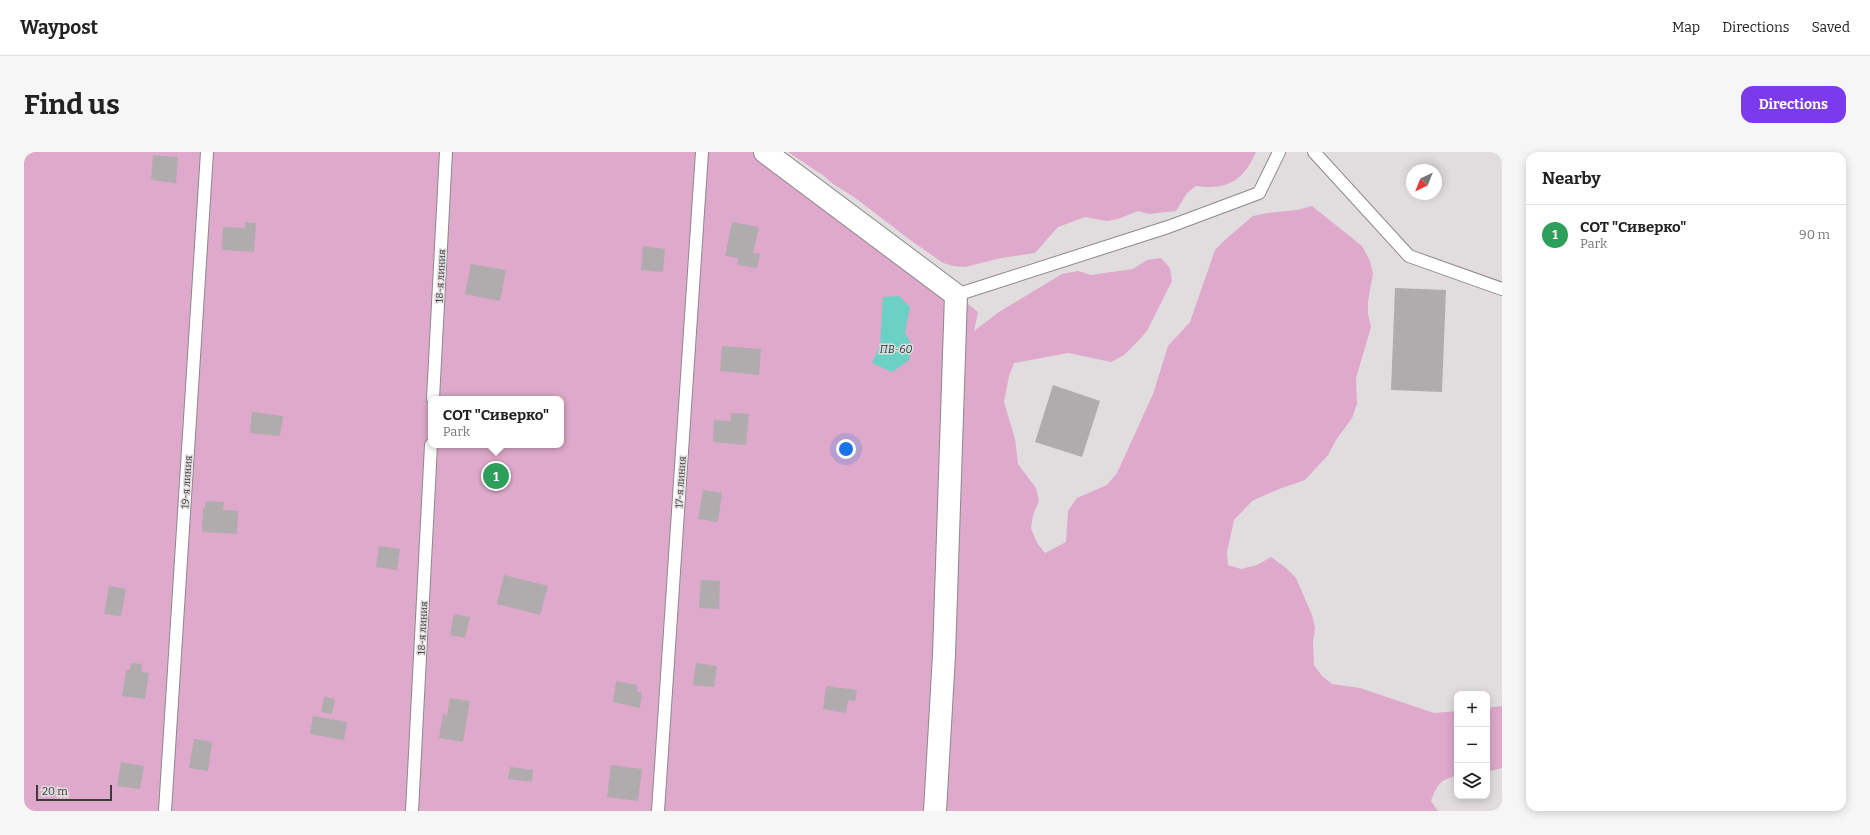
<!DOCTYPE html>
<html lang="en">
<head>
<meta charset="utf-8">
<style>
  body { margin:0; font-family:Bitter,serif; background:#f6f6f6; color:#222 }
  .controls { position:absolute; right:12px; bottom:12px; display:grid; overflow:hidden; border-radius:8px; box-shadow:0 2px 10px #0003 }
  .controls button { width:36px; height:36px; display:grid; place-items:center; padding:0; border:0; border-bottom:1px solid #e0e0e0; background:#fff; color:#222; font:20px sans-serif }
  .compass { position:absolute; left:1382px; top:12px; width:36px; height:36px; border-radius:50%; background:#fff; box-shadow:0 2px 10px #0003; rotate:223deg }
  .scale { position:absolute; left:12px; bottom:10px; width:76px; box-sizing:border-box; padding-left:4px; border:2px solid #3c3a3b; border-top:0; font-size:11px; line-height:14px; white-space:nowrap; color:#3c3a3b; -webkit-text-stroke:3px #e1dddf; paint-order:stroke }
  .you { position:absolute; left:822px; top:297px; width:14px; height:14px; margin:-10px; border:3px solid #fff; border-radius:50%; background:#1a73e8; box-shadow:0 0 0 6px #1a73e833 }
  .badge { display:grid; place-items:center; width:26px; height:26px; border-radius:50%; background:#7c3aed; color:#fff; font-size:13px; font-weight:700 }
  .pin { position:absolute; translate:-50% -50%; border:2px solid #fff; box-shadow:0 1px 4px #0006 }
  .popup { position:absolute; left:404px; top:244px; width:136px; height:52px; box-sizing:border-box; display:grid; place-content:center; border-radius:8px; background:#fff; filter:drop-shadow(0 1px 3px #0005); font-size:13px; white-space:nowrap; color:#767676 }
  .popup b { font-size:15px; color:#222 }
  .popup::after { content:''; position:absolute; left:50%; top:100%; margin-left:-8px; border:8px solid transparent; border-top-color:#fff }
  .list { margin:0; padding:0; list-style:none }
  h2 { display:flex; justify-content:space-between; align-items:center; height:52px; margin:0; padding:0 16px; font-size:17px }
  h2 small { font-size:13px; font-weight:400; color:#767676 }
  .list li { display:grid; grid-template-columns:26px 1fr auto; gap:12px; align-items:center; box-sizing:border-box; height:60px; padding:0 16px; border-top:1px solid #e0e0e0 }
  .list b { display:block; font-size:15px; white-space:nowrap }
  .list p { margin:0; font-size:13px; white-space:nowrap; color:#767676 }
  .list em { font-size:13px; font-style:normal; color:#767676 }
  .icon { flex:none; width:22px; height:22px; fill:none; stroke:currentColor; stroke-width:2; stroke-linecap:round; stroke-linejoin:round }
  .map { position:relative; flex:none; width:1478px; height:659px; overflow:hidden; border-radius:12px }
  header { display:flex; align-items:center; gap:24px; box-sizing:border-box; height:56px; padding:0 20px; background:#fff; border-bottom:1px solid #e0e0e0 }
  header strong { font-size:19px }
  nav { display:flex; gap:22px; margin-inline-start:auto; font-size:14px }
  .intro { display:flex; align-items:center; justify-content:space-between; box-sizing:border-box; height:96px; padding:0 24px }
  h1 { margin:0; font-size:28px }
  .button { padding:10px 18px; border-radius:12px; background:#7c3aed; color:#fff; font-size:14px; font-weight:700 }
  main { display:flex; gap:24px; padding:0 24px }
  aside { flex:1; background:#fff; border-radius:12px; box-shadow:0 2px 10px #0003 }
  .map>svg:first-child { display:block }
  .green { fill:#dea9ca; fill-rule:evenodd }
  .water { fill:#6bd1c5 }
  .building { fill:#b0acae }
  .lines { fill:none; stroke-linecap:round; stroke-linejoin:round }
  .lane-casing { stroke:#8c898b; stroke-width:14 }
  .street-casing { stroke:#8c898b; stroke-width:24 }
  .lane { stroke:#fff; stroke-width:12 }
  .street { stroke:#fff; stroke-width:22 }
  .labels { text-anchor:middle; stroke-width:3; stroke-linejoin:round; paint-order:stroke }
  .street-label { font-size:10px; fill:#3c3a3b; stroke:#e1dddf }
  .water-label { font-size:11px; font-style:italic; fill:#14433e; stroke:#e1dddf }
</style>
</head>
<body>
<header>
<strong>Waypost</strong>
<nav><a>Map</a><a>Directions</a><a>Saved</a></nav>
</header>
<div class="intro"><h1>Find us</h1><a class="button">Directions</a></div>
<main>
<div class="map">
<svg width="1478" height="659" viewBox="0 0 1478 659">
  <rect width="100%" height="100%" fill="#e1dddf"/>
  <path class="green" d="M0 0H759L954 160 950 179 975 160 1038 122 1054 119 1067 123 1109 117 1123 108 1137 106 1146 116 1148 129 1123 179 1115 188 1100 203 1087 210 1044 201 990 211 985 224 980 250 991 287 994 312 1012 336 1015 349 1009 363 1007 376 1013 391 1021 401 1042 390 1044 359 1053 346 1083 333 1093 321 1129 242 1144 194 1166 170 1191 98 1203 86 1229 64 1244 61 1273 58 1288 54 1338 94 1346 109 1349 122 1344 149V162L1347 175 1332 226 1333 252 1328 266 1312 288 1304 303 1281 328 1255 337 1228 349 1210 368 1203 400 1204 413 1217 417 1233 413 1247 405 1262 416 1272 426 1288 463 1291 476 1289 491 1290 513 1298 524 1308 532 1336 536 1410 561 1433 559V624C1416 627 1413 633 1407 649L1414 659H0ZM407 247H537V293H407Z
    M764 0H1232C1219 29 1204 38 1172 34L1163 41 1152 59 1125 62 1114 59 1094 67 1083 69 1061 65 1034 75 1011 101 977 106 941 115 929 114 919 111 889 90 830 45 809 32 800 24Z
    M1478 554V616L1463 620V556Z"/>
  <path class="water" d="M875 144 886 155 881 180 888 194 885 208 868 220 848 211 856 194 859 145Z"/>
  <path class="building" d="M129 3 154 5 152 31 127 28Z
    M221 70 232 71 230 100 198 98 199 75 221 76Z
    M708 70 735 75 729 101 736 102 733 116 713 113 714 106 701 104Z
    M619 94 641 97 639 120 617 118Z
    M447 112 482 118 476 149 441 142Z
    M1371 136 1422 138 1418 240 1367 238Z
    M698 194 737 197 735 223 696 219Z
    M1029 233 1076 249 1058 305 1011 290Z
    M228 260 259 264 256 284 226 281Z
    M707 261 725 262 722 293 689 290 690 268 707 269Z
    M679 338 698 341 694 370 674 367Z
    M182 349 200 350 199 358 214 359 213 382 178 380 179 356H181Z
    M355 394 376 397 373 418 352 415Z
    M480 423 524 434 516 463 473 452Z
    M677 428 696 429 695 457 675 456Z
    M85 434 102 437 97 464 80 462Z
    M430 462 446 465 441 486 426 483Z
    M107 511 118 512 117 520 125 521 121 547 98 544 102 518H106Z
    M672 511 693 514 690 535 669 533Z
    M592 529 613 533V539L618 541 616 556 589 550Z
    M802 534 833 538 831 549 824 548 822 561 799 557Z
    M300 545 311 547 308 562 297 560Z
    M426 546 446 549 439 590 415 586 419 562 423 563Z
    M289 564 323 570 320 588 286 582Z
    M170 587 188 590 184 619 165 616Z
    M97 610 120 614 116 637 93 634Z
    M587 613 618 617 614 649 583 645Z
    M486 615 509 618 508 630 484 627Z"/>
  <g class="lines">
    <g class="lane-casing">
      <path id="lane" d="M1290 0 1385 104 1478 137
        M932 143 1144 75 1235 41 1255 0
        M409 247 422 0
        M141 659 183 0
        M388 659 407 293
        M634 659 678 0"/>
    </g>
    <g class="street-casing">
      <path id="street" d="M741 0 932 143 920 503 911 659"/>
    </g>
    <use href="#lane" class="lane"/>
    <use href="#street" class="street"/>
  </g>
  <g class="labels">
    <g class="street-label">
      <text transform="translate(416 124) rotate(-87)" y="4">18-я линия</text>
      <text transform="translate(162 330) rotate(-86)" y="4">19-я линия</text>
      <text transform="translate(656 330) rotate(-86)" y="4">17-я линия</text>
      <text transform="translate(398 476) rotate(-87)" y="4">18-я линия</text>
    </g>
    <g class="water-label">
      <text x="872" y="201">ПВ-60</text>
    </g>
  </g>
</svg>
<div class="controls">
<button>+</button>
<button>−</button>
<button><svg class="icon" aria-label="layers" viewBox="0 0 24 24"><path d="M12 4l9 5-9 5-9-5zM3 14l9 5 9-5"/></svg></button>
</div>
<svg class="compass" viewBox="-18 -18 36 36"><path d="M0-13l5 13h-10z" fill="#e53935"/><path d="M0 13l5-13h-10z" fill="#767676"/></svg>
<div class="scale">20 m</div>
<div class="you"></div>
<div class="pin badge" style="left:472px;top:324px;background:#2e9e5b">1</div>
<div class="popup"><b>СОТ &quot;Сиверко&quot;</b>Park</div>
</div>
<aside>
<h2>Nearby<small></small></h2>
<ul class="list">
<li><span class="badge" style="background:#2e9e5b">1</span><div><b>СОТ &quot;Сиверко&quot;</b><p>Park</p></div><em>90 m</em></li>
</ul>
</aside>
</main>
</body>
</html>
